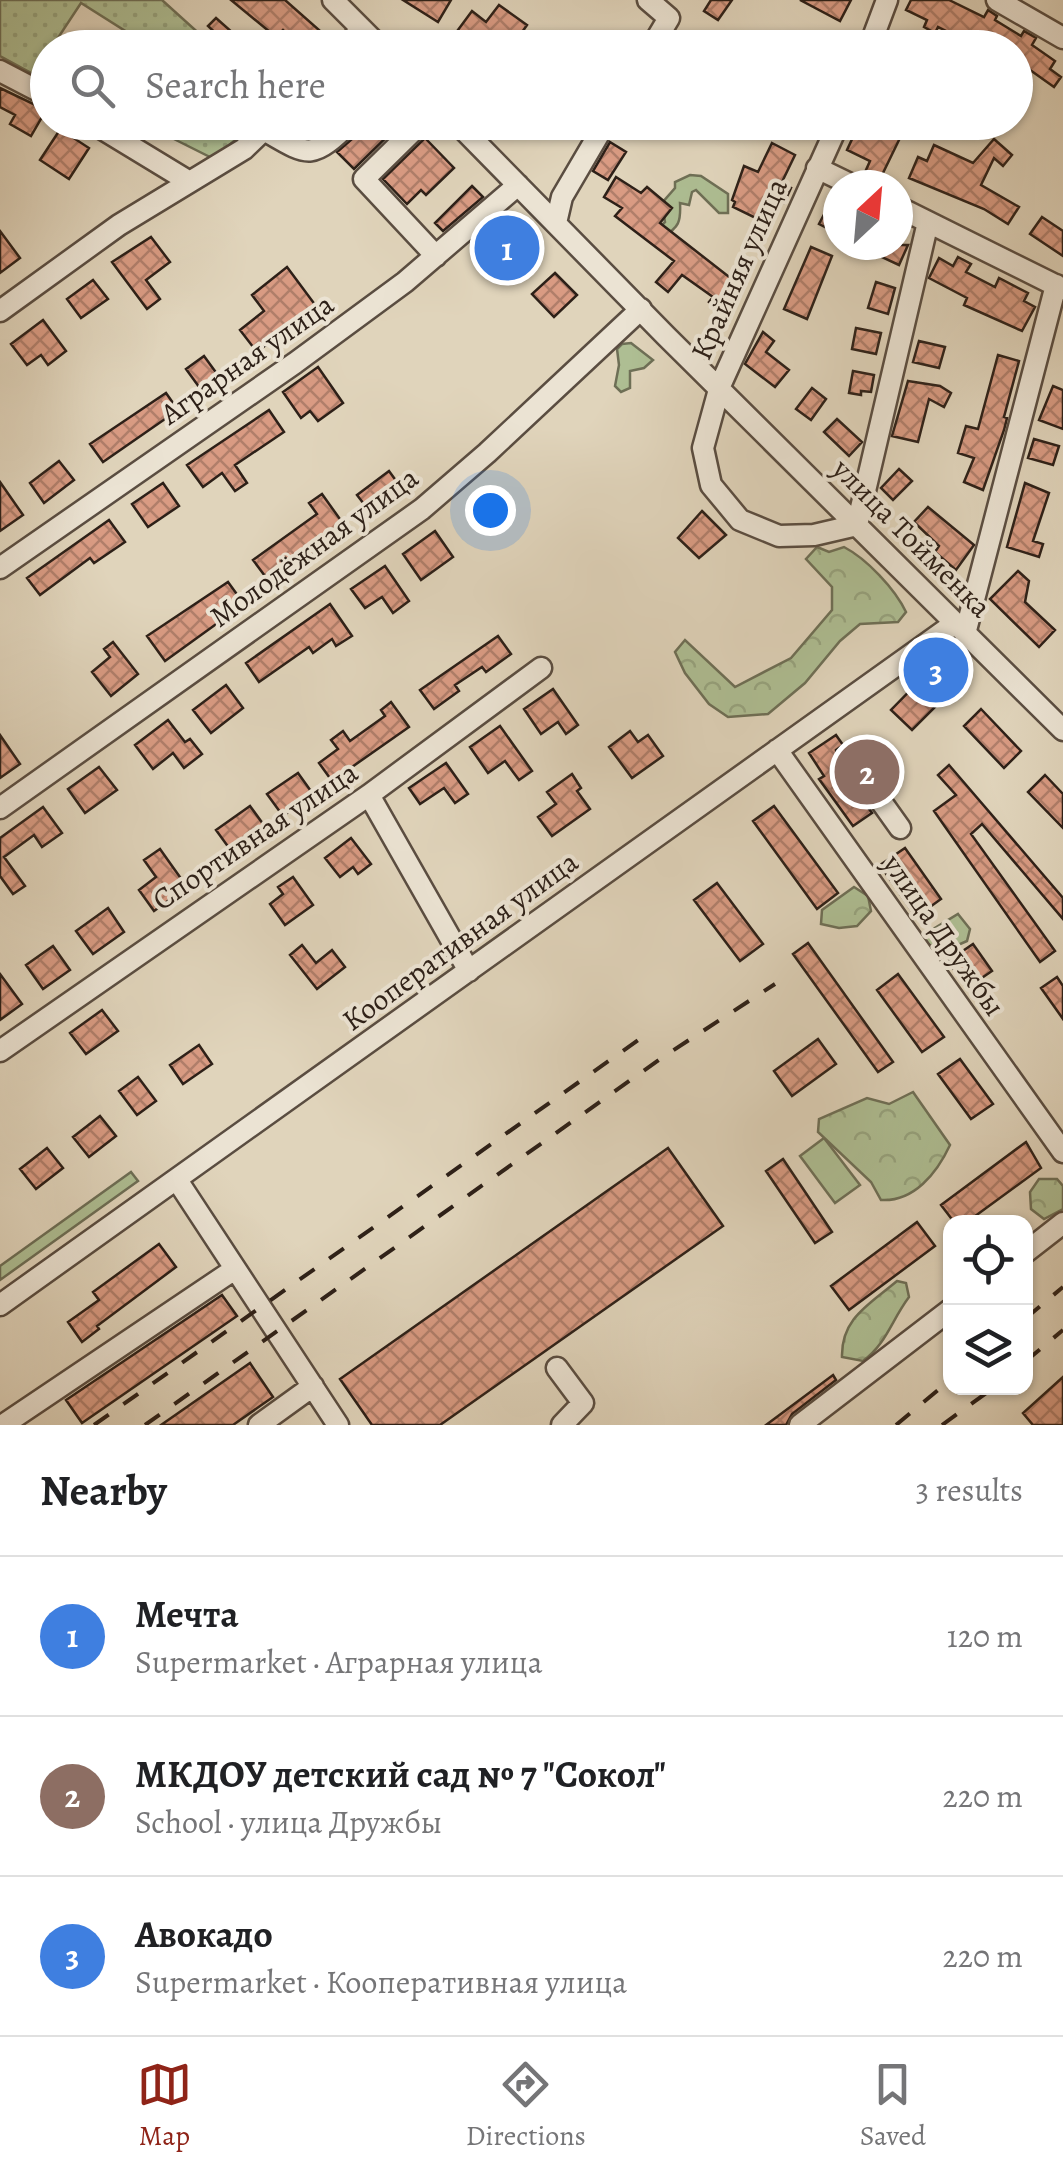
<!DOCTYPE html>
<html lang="en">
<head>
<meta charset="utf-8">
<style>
  body { margin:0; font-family:Alegreya,serif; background:#f2f2f2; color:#202124 }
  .controls { position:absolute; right:30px; bottom:30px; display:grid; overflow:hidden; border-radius:20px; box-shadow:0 2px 8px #0004 }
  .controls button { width:90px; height:90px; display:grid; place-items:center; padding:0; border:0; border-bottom:2px solid #e0e0e0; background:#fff; color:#202124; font:50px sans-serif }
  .compass { position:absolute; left:823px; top:170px; width:90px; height:90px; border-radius:50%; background:#fff; box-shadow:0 2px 8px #0004; rotate:26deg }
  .you { position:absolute; left:490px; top:510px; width:35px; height:35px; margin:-25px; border:8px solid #fff; border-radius:50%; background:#1a73e8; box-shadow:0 0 0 15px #1a73e833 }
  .badge { display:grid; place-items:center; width:65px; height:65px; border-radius:50%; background:#8f2418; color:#fff; font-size:32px; font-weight:700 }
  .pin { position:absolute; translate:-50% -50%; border:5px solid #fff; box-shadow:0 2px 10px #0006 }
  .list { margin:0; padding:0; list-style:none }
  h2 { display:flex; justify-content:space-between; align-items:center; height:130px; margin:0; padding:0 40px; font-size:42px }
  h2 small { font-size:32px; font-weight:400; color:#757577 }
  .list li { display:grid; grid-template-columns:65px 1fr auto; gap:30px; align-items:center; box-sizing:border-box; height:160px; padding:0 40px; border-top:2px solid #e0e0e0 }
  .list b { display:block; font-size:38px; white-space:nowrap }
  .list p { margin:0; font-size:32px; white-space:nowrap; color:#757577 }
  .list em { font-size:32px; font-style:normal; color:#757577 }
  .icon { flex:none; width:55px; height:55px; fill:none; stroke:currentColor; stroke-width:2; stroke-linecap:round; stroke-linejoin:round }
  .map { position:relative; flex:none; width:1063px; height:1425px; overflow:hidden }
  .search { position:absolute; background:#fff; box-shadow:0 2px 8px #0004; left:30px; right:30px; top:30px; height:110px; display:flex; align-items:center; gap:25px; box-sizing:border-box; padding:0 35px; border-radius:55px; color:#757577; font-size:38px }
  .sheet { height:610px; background:#fff }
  nav { display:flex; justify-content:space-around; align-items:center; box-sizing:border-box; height:140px; border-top:2px solid #e0e0e0; background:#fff; font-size:28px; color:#757577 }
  nav a { display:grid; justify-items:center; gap:5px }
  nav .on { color:#8f2418 }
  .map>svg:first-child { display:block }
  .grass { fill:#aebe93; stroke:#6e6f56; stroke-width:2.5 }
  .forest { fill:url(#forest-crowns); stroke:#6e6f56; stroke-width:2.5 }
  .garden { fill:url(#garden-dots); stroke:#6e6f56; stroke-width:2.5 }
  .building { fill:url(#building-cross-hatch); stroke:#2d2018; stroke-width:2.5 }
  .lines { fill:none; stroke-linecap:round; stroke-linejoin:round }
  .minor-casing { stroke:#5a4d41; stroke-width:25 }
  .minor { stroke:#ebe3d3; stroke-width:20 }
  .rail { stroke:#2d2018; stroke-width:4; stroke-dasharray:18 18; stroke-linecap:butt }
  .labels { text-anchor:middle; stroke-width:8; stroke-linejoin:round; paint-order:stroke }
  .street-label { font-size:30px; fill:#2d2018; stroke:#ebe3d3 }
</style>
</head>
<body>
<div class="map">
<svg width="1063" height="1425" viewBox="0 0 1063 1425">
  <defs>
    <pattern id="forest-crowns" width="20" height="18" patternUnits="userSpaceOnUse" patternTransform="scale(2.5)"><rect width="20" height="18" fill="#aebe93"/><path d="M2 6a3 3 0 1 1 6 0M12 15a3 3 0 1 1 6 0" fill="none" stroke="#96a37e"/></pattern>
    <pattern id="garden-dots" width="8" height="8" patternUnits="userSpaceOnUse" patternTransform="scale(2.5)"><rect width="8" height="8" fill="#aebe93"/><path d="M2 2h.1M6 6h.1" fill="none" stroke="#96a37e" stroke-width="1.8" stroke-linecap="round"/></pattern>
    <pattern id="building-cross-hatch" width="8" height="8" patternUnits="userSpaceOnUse" patternTransform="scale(2.5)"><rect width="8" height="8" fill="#d99b83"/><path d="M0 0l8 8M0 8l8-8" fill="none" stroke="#b07e6a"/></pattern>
  </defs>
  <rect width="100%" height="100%" fill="#e0d4bb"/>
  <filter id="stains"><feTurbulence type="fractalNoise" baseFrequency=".002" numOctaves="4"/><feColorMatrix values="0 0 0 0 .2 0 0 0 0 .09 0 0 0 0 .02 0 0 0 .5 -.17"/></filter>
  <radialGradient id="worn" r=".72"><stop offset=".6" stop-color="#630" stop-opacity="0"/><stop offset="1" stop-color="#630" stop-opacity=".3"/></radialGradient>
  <path class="grass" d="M690 175 701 176 728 194V213H719L696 190 692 192 689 205 680 203C681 222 679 227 663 237L658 229 665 222 662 203 675 188V182Z
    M631 343 653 360 644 368 630 371V388L621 392 615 386 619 365 617 349 622 344Z
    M824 1138 860 1185 835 1203 800 1156Z
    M131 1172 138 1181 0 1280V1266Z"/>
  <path class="forest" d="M817 547 829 552 844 547C867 559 895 589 906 612L898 622 860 624 840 641 805 683 768 714 728 717 709 704 685 673 675 652 685 640 735 687 791 658 832 610V587L806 559Z
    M854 887 868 896 871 911 857 926 839 928 821 924 822 910Z
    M958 914 970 929 967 941 949 949 925 944V934Z
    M913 1092 950 1145C937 1173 914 1202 881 1200L871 1182 818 1132 819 1119 867 1098 889 1104Z
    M1039 1179H1057L1063 1186V1209L1044 1219 1031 1209 1030 1192Z
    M897 1281 906 1283 909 1297C891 1321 887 1343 863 1361L842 1357C841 1318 870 1304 897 1281Z"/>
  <path class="garden" d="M0 0H162L214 47H123L130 34 81 3 52 47 48 48 47 55 35 75 0 56Z
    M142 123H254L214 159Z"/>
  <path class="building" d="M231 0H285L327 37 317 48H302L283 30 276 37Z
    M403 0H451L438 22Z
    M711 0H732L718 20 704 11Z
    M800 0H851L840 21Z
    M911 0H949L984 17 988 10 997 16 995 20 1021 36 1024 31 1036 38 1032 45 1055 61 1050 69 1061 77 1054 87 1016 60V48H963L966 41 938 27 935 33 924 27 927 20 906 10Z
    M499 5 527 25 511 48H474L455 34 472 11 486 22Z
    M216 18 242 41 236 48H231L208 26Z
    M0 88 46 110 31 136 10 124 15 115 0 107Z
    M65 122 74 128 69 135 89 148 69 179 40 160Z
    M292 122H330L309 136Z
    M364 122H402L354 169 337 152 360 132Z
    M860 122 885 131 887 127 897 132 895 136 900 138 881 177 866 170 870 161 847 150Z
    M425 138 454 168 426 195 421 190 407 204 383 179Z
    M994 139 1012 155 1003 166 994 158 981 185 1019 207 1008 224 984 209 909 178 918 157 927 161 934 145 973 163Z
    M610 142 626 152 608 180 593 171Z
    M772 143 795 155 781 184 791 188 784 203 774 202 764 222 733 207 735 202 732 200 744 166 758 172Z
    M616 177 641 193 647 187 672 208 660 223 742 287 723 312 709 302 713 297 682 275 668 292 656 282 674 261 615 216 622 208 604 197Z
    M472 186 483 197 443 231 435 223Z
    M829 205 838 209 835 232 819 224Z
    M1042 217 1063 231V256L1030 234Z
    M499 221 529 252 509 270 478 237Z
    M0 231 20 258 0 273Z
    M151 237 170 262 146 280 160 299 147 309 112 262Z
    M856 245H908L899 265Z
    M811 247 832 256 807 319 784 309Z
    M958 257 971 264 966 272 995 287 999 278 1028 293 1024 301 1035 307 1022 331 964 305 967 298 929 278 939 258 953 266Z
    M287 267 316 306 257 352 240 330 264 311 252 295Z
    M555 273 577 295 554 317 532 294Z
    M93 280 108 299 81 318 67 299Z
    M876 282 895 288 888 314 868 308Z
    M43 320 66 351 48 365 41 355 27 365 11 344Z
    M856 328 881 333 876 354 852 349Z
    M763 332 774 341 766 352 789 370 775 387 745 364Z
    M919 341 945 347 939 368 913 362Z
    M998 355 1019 361 1004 417 1007 418 1004 430 983 490 964 482 974 458 958 453 966 426 978 429Z
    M204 356 220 378 202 391 186 369Z
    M318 367 343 403 318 421 310 411 301 418 283 392Z
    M853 371 874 375 871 392 861 391V395L849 393Z
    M908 381 940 386 951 393 944 407 929 399 918 442 892 436Z
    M1053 386 1063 390V429L1039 420Z
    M812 388 826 399 811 420 796 409Z
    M166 393 178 410 103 462 90 444Z
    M269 410 284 432 235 465 247 483 235 491 222 473 203 487 187 465Z
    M837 419 862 442 849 456 824 432Z
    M1034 439 1059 446 1053 465 1028 458Z
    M59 461 74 480 44 503 30 483Z
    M899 469 912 481 893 500 881 488Z
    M389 471 402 489 370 512 357 495Z
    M0 482 23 515 0 531Z
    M163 483 179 506 148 527 132 504Z
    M1025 483 1049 493 1033 541 1043 544 1039 557 1007 547Z
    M322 494 347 529 271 584 253 560 317 514 309 503Z
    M928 507 974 545 956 570 935 552 939 546 914 522Z
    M702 511 726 535 699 558 678 538Z
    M109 520 125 542 94 563 90 558 40 595 27 578Z
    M435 531 453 557 421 580 403 554Z
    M385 566 409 601 393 613 382 597 365 608 351 589Z
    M1018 571 1029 581 1025 602 1055 630 1039 647 990 599Z
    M228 582 244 604 165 661 147 636Z
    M330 604 352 636 336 646 332 639 313 653 309 647 259 682 246 663Z
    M498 636 511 654 486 672 482 667 455 685 459 691 434 709 420 690Z
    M113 642 138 674 111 696 92 672 110 657 104 649Z
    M936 664 957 685 912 730 891 710Z
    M226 685 243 708 211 733 193 710Z
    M553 689 578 725 566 734 558 722 541 734 524 709Z
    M391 702 409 727 332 781 319 763 338 749 331 740 343 731 350 741 385 716 381 710Z
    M981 709 1021 751 1004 768 964 726Z
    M168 720 185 742 190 739 202 754 184 768 173 753 153 769 135 745Z
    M500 726 532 771 519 780 505 761 488 773 470 747Z
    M630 731 638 742 648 735 663 756 632 778 609 747Z
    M0 735 20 764 0 778Z
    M836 735 843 745 836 750 838 765 872 813 853 826 819 779 824 776 809 753Z
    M446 763 468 794 455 803 444 788 420 804 409 788Z
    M949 765 1063 898V919L982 824 971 834 1055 951 1040 962 934 811 956 795 938 775Z
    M99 767 117 790 85 813 68 789Z
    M298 773 313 794 283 816 267 794Z
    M572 774 581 788 577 791 590 809 552 836 538 817 556 804 547 792Z
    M1045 775 1063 794V828L1028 792Z
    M250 806 266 828 232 852 216 830Z
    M774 806 838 893 817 909 753 821Z
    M43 807 62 833 42 847 34 835 4 857 25 886 13 894 0 876V838Z
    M351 838 371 864 358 874 353 867 340 877 325 858Z
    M905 848 941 899 916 917 880 865Z
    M160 849 187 887 154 911 139 890 156 877 144 860Z
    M293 877 313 905 285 925 270 904 283 894 278 887Z
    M717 883 763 944 740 961 694 900Z
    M108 908 124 932 93 954 76 931Z
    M808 943 893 1062 878 1072 793 954Z
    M973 944 992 971 967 988 948 961Z
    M302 945 316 963 332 950 345 967 317 989 290 955Z
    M53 946 70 970 43 989 26 965Z
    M0 974 22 1004 0 1020Z
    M898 974 944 1037 922 1052 877 990Z
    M1057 977 1063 986V1019L1041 988Z
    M102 1010 118 1031 86 1054 70 1033Z
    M818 1039 836 1064 792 1096 774 1071Z
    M199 1045 212 1064 183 1084 170 1065Z
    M960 1059 993 1104 971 1119 938 1074Z
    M138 1077 156 1101 137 1115 119 1091Z
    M100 1116 116 1136 89 1157 73 1137Z
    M1026 1142 1041 1168 967 1222H954L941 1205Z
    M47 1148 63 1168 36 1189 20 1169Z
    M668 1148 723 1226 440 1425H372L340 1379Z
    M783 1159 832 1232 815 1243 766 1171Z
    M917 1222 935 1246 849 1310 831 1286Z
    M159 1244 176 1267 97 1326 99 1329 82 1342 68 1322 99 1300 93 1292Z
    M222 1295 237 1316 82 1423 66 1400Z
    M250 1363 273 1397 233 1425H161Z
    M833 1375 836 1380 792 1414 786 1425H766Z
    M1063 1377V1425H1033L1023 1413Z"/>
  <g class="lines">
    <g class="minor-casing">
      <path id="minor" d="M333 0 381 48
        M648 0 669 18 651 48
        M997 0 1063 38
        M344 48 362 29
        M869 48 887 0
        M0 71 48 96
        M91 122 188 181
        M422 122 364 179 436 256
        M456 122 666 336 1063 730
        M839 122 720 386 703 448 711 485 740 520 779 536 814 535 857 525 928 222
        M264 130C310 157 311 160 351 122
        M817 168 852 185
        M898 207 1063 289
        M556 223 562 197 606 122
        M0 311 119 225 244 149 272 122
        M0 568 295 363 405 282 518 185
        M965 634 1056 285
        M777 750 1063 1152
        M850 758 900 828
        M369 795 469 971
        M0 808 422 509 487 453 641 309
        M0 1051 369 795 541 668
        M177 1180 338 1425
        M1026 1252 1063 1223
        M0 1305 954 624
        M557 1368 583 1403 562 1425
        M3 1425 235 1269
        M259 1425 313 1386
        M800 1425 950 1310"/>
    </g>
    <use href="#minor" class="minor"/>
    <path class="rail" d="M1026 1318 1063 1287
      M1026 1361 1063 1330
      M94 1425 644 1036
      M145 1425 663 1057 775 984
      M896 1425 950 1380
      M942 1425 992 1389"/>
  </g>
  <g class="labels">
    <g class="street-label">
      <text transform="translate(739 269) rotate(-66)" y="10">Крайняя улица</text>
      <text transform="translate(247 359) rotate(-35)" y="10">Аграрная улица</text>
      <text transform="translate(912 538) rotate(45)" y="10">улица Тойменка</text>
      <text transform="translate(314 547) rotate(-36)" y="10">Молодёжная улица</text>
      <text transform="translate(255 836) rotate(-34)" y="10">Спортивная улица</text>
      <text transform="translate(944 935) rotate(55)" y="10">улица Дружбы</text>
      <text transform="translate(460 941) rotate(-36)" y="10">Кооперативная улица</text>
    </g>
  </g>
  <rect width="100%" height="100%" filter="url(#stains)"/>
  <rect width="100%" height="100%" fill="url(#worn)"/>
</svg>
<div class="controls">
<button><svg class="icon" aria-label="locate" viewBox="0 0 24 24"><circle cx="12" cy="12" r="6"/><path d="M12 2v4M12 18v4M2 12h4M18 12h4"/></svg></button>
<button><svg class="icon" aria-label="layers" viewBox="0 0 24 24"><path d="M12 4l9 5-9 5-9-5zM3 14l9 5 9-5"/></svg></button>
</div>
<svg class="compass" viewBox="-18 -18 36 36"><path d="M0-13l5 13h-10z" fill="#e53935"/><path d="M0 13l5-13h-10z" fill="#757577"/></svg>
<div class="you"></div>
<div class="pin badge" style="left:507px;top:248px;background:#3f7fe0">1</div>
<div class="pin badge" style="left:867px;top:772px;background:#8d6e63">2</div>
<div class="pin badge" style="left:936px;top:670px;background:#3f7fe0">3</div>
<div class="search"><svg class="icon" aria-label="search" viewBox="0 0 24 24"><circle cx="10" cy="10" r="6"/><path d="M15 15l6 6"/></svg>Search here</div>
</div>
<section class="sheet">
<h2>Nearby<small>3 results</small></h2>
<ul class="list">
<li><span class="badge" style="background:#3f7fe0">1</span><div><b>Мечта</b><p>Supermarket · Аграрная улица</p></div><em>120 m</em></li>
<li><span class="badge" style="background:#8d6e63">2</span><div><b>МКДОУ детский сад № 7 &quot;Сокол&quot;</b><p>School · улица Дружбы</p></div><em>220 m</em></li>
<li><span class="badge" style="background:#3f7fe0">3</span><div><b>Авокадо</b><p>Supermarket · Кооперативная улица</p></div><em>220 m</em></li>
</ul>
</section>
<nav>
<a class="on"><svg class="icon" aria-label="map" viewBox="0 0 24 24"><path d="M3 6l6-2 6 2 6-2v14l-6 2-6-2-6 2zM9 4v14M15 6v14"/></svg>Map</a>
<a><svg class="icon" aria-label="directions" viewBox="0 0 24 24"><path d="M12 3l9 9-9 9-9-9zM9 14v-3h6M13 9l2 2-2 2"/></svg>Directions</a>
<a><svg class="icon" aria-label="saved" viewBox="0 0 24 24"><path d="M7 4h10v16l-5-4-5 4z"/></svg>Saved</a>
</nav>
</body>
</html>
